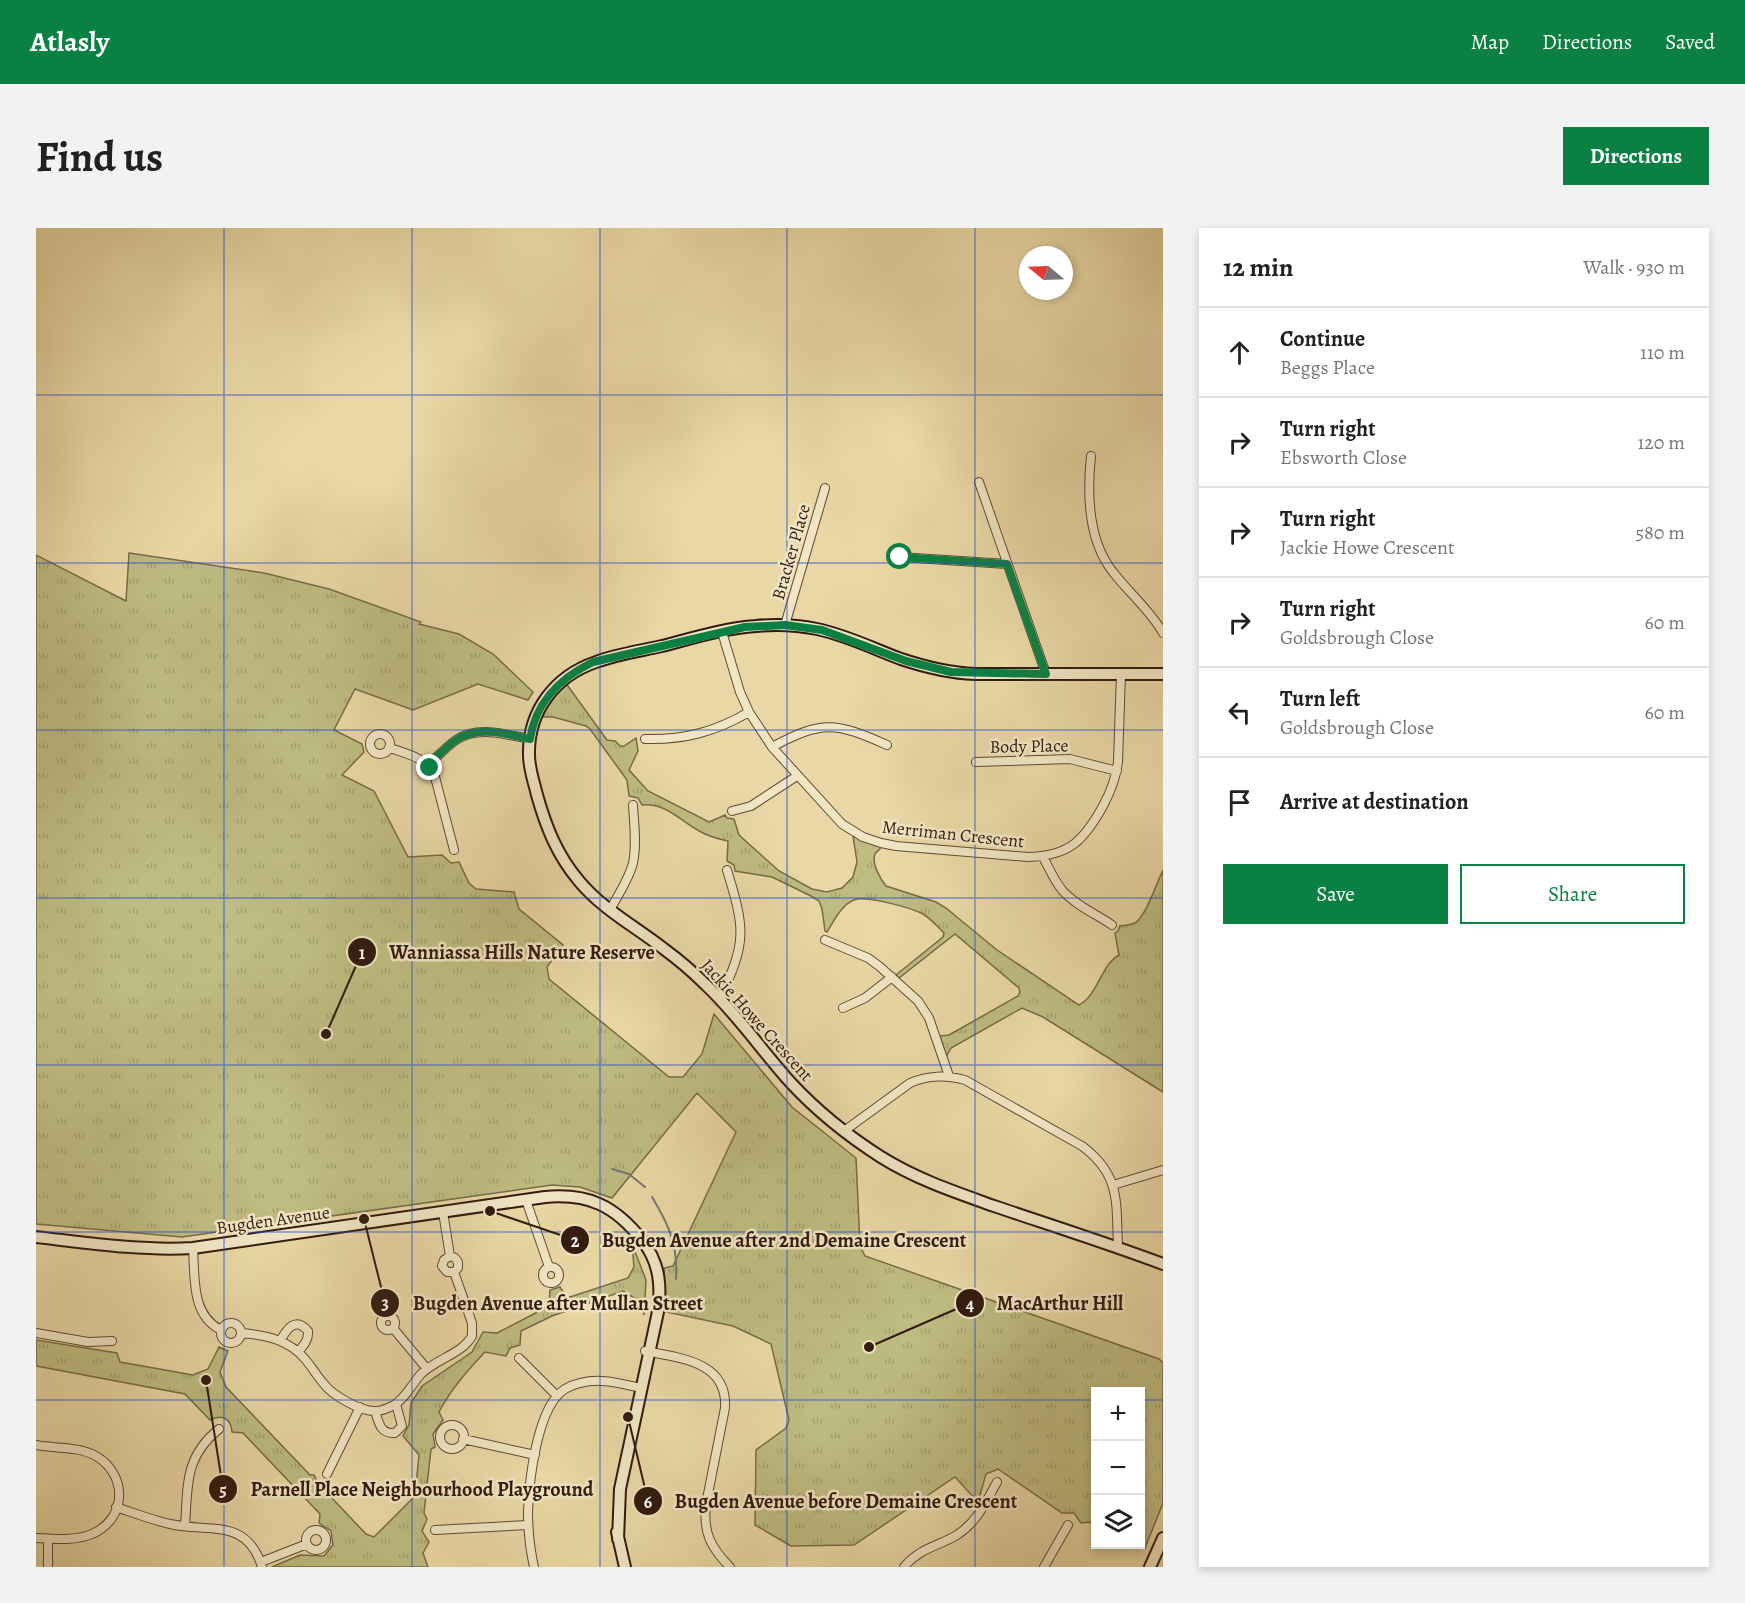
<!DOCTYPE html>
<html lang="en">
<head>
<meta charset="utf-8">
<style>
  body { margin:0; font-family:Alegreya,serif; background:#f2f2f2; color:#202124 }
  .controls { position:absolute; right:18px; bottom:18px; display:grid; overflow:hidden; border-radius:0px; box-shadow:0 3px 9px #0003 }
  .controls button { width:54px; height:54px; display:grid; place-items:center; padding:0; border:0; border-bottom:2px solid #e0e0e0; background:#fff; color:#202124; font:30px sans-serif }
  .compass { position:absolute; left:983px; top:18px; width:54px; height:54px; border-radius:50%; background:#fff; box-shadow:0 3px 9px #0003; rotate:289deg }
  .stop { position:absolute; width:18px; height:18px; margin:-14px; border:4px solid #0b8043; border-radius:50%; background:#fff }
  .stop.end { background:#0b8043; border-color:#fff; box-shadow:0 2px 6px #0008 }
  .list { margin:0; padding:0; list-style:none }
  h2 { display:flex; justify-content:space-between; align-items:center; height:78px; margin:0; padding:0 24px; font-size:26px }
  h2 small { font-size:20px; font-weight:400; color:#757577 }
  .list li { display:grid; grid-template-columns:39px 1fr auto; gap:18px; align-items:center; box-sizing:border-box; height:90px; padding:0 24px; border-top:2px solid #e0e0e0 }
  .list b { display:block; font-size:22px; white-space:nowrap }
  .list p { margin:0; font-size:20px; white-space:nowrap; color:#757577 }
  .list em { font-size:20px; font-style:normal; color:#757577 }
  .actions { display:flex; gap:12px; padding:18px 24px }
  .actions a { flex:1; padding:14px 0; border:2px solid #0b8043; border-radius:0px; text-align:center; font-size:21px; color:#0b8043 }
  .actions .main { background:#0b8043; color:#fff }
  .icon { flex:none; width:33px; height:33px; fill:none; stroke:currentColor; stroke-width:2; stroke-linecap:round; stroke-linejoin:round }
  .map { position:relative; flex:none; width:1127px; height:1339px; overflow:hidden; border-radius:0px }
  header { display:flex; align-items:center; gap:36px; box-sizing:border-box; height:84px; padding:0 30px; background:#0b8043; color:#fff }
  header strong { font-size:28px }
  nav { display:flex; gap:33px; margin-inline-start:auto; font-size:21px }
  .intro { display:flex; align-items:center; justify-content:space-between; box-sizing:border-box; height:144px; padding:0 36px }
  h1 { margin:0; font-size:42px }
  .button { padding:15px 27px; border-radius:0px; background:#0b8043; color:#fff; font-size:21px; font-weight:700 }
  main { display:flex; gap:36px; padding:0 36px }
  aside { flex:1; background:#fff; border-radius:0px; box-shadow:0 3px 9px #0003 }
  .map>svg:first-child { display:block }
  .park { fill:url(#park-tufts); stroke:#786b48; stroke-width:1.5 }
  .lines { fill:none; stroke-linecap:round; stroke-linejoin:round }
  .stream { stroke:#737871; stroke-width:2 }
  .street-casing { stroke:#604a34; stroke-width:10 }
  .secondary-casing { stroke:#321a0e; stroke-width:14 }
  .street { stroke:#f1e6c4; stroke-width:8 }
  .secondary { stroke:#f1e6c4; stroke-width:10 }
  .route { stroke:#0b8043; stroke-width:8 }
  .grid { fill:none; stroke:#1d4ed8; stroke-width:1.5; stroke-opacity:0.55 }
  .labels { text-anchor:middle; stroke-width:5; stroke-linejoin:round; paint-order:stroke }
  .street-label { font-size:18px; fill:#321a0e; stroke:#f1e6c4 }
  .leader { fill:none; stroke:#321a0e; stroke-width:2 }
  .callout-dot { fill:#321a0e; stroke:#f1e6c4; stroke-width:2 }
  .mark-label { font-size:18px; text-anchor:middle; font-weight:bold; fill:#fff }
  .callout-label { font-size:20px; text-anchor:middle; font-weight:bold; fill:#321a0e; stroke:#f1e6c4; stroke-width:5; stroke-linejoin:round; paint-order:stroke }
</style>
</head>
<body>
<header>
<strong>Atlasly</strong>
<nav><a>Map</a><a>Directions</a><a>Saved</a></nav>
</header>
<div class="intro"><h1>Find us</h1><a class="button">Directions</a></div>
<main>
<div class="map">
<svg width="1127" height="1339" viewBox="0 0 1127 1339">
  <defs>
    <pattern id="park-tufts" width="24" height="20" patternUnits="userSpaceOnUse" patternTransform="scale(1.5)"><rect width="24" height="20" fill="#bebc81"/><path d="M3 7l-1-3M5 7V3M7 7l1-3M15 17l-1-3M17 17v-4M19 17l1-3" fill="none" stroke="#a4a16e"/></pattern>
  </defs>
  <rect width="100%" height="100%" fill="#e9d8a5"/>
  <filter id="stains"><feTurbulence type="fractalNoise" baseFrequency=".00333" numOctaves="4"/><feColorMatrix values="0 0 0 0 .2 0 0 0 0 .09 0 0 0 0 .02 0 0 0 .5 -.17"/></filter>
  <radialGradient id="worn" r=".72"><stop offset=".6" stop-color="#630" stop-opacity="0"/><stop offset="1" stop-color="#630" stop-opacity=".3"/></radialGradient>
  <path class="park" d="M93 325 228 345 293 361 385 394 383 396 423 406 457 426 497 464 492 472 442 456 377 482 319 461 298 502 326 516 328 524 306 547 338 563 372 629 406 627 415 635 423 634 433 655 440 661 478 664 483 681 527 717 511 739 513 751 633 849H647L666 826 678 786 756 879 820 930 824 1018 829 1028 1123 1131 1127 1135V1275L1109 1320 1101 1317 1104 1316V1164H1060L1059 1297 1054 1294 1045 1295 1038 1285H1026L962 1241 950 1246 942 1274 919 1249 818 1317 755 1318 719 1297 720 1222 750 1200 753 1192 735 1116 697 1098 630 1084 628 1040 637 1038 700 904 661 865 576 970 544 959 516 957 146 1009 0 996V327L90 373Z
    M529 454 571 512 579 513 584 518H588L600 510 602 523 593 542 612 563 673 594 689 587 691 590 698 591 703 607 743 643 776 661 791 664 806 660 817 649 821 634 817 608 845 619C844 622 841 623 839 626 835 635 845 652 850 658L900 674 910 680 961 722 1043 777C1063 766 1064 738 1083 727L1079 705 1082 703 1084 698C1089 697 1095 697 1099 695 1110 688 1121 654 1127 642V864L1007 789 986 780 915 820 910 829 904 808 913 807 982 768 984 764 983 760 919 706 863 750 860 747 907 709 908 705C902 699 894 690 887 686 876 680 829 667 818 672 805 677 798 693 791 704L789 703 786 681 783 673 775 668 736 649 699 643 698 637 691 633 692 613C683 611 674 609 665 604 644 593 631 575 606 577L602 570 593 568 591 552 554 501 550 498 517 489H503L508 479Z
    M596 1016 610 1052 608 1087 605 1074 587 1063 516 1088 485 1103 484 1117 474 1120 470 1128 449 1124C431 1143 415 1161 403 1184L407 1192 397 1206 399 1219 395 1221 388 1285 391 1291 386 1303 393 1314 387 1325 392 1339H236L264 1327 288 1328 297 1317 295 1303 283 1295 284 1286 207 1205 196 1204C195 1190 186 1186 174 1192L149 1166 0 1138V1112L81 1125 84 1134 157 1147 172 1141 183 1119 192 1123 184 1144 190 1159 274 1247H278L282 1255 292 1260V1266L330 1306 338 1309 379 1268 383 1227 367 1208 373 1197 375 1175 386 1158 436 1124 447 1104 461 1105 513 1078 514 1062 524 1059 531 1070 592 1050 598 1039Z"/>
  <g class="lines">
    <path class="stream" d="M576 941 593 946 609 959
      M616 969C633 997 642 1017 640 1051"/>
    <g class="street-casing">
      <path id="street" d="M1055 228C1051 266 1052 313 1077 344 1093 365 1114 382 1127 405
        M943 254 1010 446
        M864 329 971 336
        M749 397 789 260
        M686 404 704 464 713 484 736 519 806 596 827 609 845 615 860 618 992 629C1034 628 1048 612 1067 578 1075 563 1080 551 1082 534L1085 446
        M334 516a10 10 0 1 1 20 0a10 10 0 1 1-20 0Z
        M609 511C648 512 679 504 713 484
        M736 519C787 492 799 494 851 517
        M354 520C374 527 389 529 399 549L418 622
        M940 534 1034 531 1081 543
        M392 537C401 529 410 519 420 512 442 497 470 507 494 511
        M696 583 715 578 761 548
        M1007 629C1013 640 1018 652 1026 662 1039 677 1060 686 1076 697
        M574 682C582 667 593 651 597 635 601 616 598 595 597 577
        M789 712 832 730 843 738 882 773 893 790 913 848
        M684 770C711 714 709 701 691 642
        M807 780 829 770 856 749
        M808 903 874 855C893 847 909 847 929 852L1046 918C1085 947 1080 974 1082 1019
        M1077 957 1127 942
        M490 972 513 1039
        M407 984 414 1028
        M157 1020C159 1050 155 1087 185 1102
        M414 1028 408 1032 406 1038 411 1044H418
        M414 1028 419 1030 422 1034V1040L418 1044
        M507 1047a8 8 0 1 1 16 0a8 8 0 1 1-16 0Z
        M345 1095a7 7 0 1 1 14 0a7 7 0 1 1-14 0Z
        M185 1105a10 10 0 1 1 20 0a10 10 0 1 1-20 0Z
        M357 1100 391 1141
        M0 1105 52 1114 76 1113
        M206 1105C226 1107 246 1110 262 1124 273 1133 279 1146 288 1156 297 1168 326 1184 340 1183 347 1183 352 1180 358 1177 369 1171 376 1156 385 1146 400 1131 426 1126 436 1108V1095L418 1044
        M244 1113C251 1101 259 1088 272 1103 273 1112 267 1118 262 1124
        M609 1123C643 1130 692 1133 689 1180L670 1276C667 1304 674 1319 694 1339
        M483 1130 521 1168
        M339 1183C343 1195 344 1206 359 1205L366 1198 360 1176
        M404 1209a12 12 0 1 1 24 0a12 12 0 1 1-24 0Z
        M427 1211 499 1227
        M0 1217C19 1221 42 1218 60 1228 92 1247 91 1291 56 1306 39 1313 18 1311 0 1310
        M291 1246 324 1179
        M80 1279C98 1285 116 1292 134 1296 172 1305 211 1289 226 1339
        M149 1298C152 1258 148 1229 183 1201
        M399 1302 492 1297
        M270 1312a10 10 0 1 1 20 0a10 10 0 1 1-20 0Z
        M12 1311V1339
        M225 1334 271 1316
        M498 1339C494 1321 492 1303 492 1284 493 1253 501 1178 529 1161 554 1147 580 1154 605 1160
        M868 1339C885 1319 901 1319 921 1307 941 1294 950 1274 961 1254
        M1008 1339 1032 1297"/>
    </g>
    <g class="secondary-casing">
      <path id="secondary" d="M1127 446H939C914 445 889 439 865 431 838 421 810 407 781 401 761 397 741 396 720 398 689 400 657 410 626 418 604 423 581 426 560 434 519 448 492 483 493 527 493 541 498 554 501 567 510 599 521 627 543 653 566 681 600 699 628 721 643 732 657 744 670 757 702 787 726 823 755 855 782 884 812 908 845 929 880 951 919 964 958 978 1014 997 1071 1015 1127 1036
        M0 1009C52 1015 105 1023 157 1020L509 969C553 965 579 978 606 1012 616 1025 622 1039 623 1055 624 1063 623 1071 623 1079L584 1261 582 1311
        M581 1304 589 1339
        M1114 1339 1127 1310"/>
    </g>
    <use href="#street" class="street"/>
    <use href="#secondary" class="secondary"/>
  </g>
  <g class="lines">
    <path class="route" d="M394 540 392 537C401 529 410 519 420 512 442 497 470 506 494 511 500 473 524 450 557 434L709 399 749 397 786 402 870 433 915 444 1010 446 971 336 864 329"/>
  </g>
  <path class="grid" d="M188 0V1339M376 0V1339M564 0V1339M751 0V1339M939 0V1339M0 167H1127M0 335H1127M0 502H1127M0 670H1127M0 837H1127M0 1004H1127M0 1172H1060M1104 1172H1127"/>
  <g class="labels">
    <g class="street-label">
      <text transform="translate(755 324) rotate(-74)" y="6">Bracker Place</text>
      <text transform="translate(993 518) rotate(-1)" y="6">Body Place</text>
      <text transform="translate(917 606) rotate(6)" y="6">Merriman Crescent</text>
      <text transform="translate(721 792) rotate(48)" y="6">Jackie Howe Crescent</text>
      <text transform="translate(237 992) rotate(-8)" y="6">Bugden Avenue</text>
    </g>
  </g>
  <path class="leader" d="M290 806L326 724M454 983L539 1012M328 991L349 1075M833 1119L934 1075M170 1152L187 1261M592 1189L612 1273"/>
  <g class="callout-dot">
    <circle cx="290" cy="806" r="6"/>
    <circle cx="454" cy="983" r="6"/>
    <circle cx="328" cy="991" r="6"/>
    <circle cx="833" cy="1119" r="6"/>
    <circle cx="170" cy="1152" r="6"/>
    <circle cx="592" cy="1189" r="6"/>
    <circle cx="326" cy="724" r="15"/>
    <circle cx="539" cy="1012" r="15"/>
    <circle cx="349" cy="1075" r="15"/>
    <circle cx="934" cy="1075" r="15"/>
    <circle cx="187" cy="1261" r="15"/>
    <circle cx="612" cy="1273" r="15"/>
  </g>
  <g class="mark-label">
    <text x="326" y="731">1</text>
    <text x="539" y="1019">2</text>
    <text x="349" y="1081">3</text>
    <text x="934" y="1082">4</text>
    <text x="187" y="1268">5</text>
    <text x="612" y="1280">6</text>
  </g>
  <g class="callout-label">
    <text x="486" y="731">Wanniassa Hills Nature Reserve</text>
    <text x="748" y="1019">Bugden Avenue after 2nd Demaine Crescent</text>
    <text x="522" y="1082">Bugden Avenue after Mullan Street</text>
    <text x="1024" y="1082">MacArthur Hill</text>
    <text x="386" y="1268">Parnell Place Neighbourhood Playground</text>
    <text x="810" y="1280">Bugden Avenue before Demaine Crescent</text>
  </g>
  <rect width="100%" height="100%" filter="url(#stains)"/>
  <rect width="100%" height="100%" fill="url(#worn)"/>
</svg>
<div class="controls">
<button>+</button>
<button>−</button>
<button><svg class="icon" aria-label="layers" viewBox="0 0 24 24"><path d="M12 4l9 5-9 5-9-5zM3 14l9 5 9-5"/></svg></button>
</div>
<svg class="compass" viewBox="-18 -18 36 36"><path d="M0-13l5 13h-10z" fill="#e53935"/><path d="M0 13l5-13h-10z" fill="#757577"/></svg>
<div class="stop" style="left:864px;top:329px"></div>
<div class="stop end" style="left:394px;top:540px"></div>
</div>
<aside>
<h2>12 min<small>Walk · 930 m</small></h2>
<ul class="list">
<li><svg class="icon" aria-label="ahead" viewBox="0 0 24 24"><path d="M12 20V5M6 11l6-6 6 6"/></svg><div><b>Continue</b><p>Beggs Place</p></div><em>110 m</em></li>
<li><svg class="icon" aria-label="right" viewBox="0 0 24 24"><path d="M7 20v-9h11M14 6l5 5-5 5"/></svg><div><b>Turn right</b><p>Ebsworth Close</p></div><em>120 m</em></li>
<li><svg class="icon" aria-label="right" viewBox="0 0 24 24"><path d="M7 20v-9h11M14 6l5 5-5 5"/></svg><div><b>Turn right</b><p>Jackie Howe Crescent</p></div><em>580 m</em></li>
<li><svg class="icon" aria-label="right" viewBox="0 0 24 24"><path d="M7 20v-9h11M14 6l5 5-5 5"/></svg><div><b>Turn right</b><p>Goldsbrough Close</p></div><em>60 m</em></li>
<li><svg class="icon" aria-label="left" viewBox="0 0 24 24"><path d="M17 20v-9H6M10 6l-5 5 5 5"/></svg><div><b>Turn left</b><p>Goldsbrough Close</p></div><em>60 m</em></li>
<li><svg class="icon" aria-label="arrive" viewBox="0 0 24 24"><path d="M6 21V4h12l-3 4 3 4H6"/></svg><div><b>Arrive at destination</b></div></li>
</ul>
<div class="actions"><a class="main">Save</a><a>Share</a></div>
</aside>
</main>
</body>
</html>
